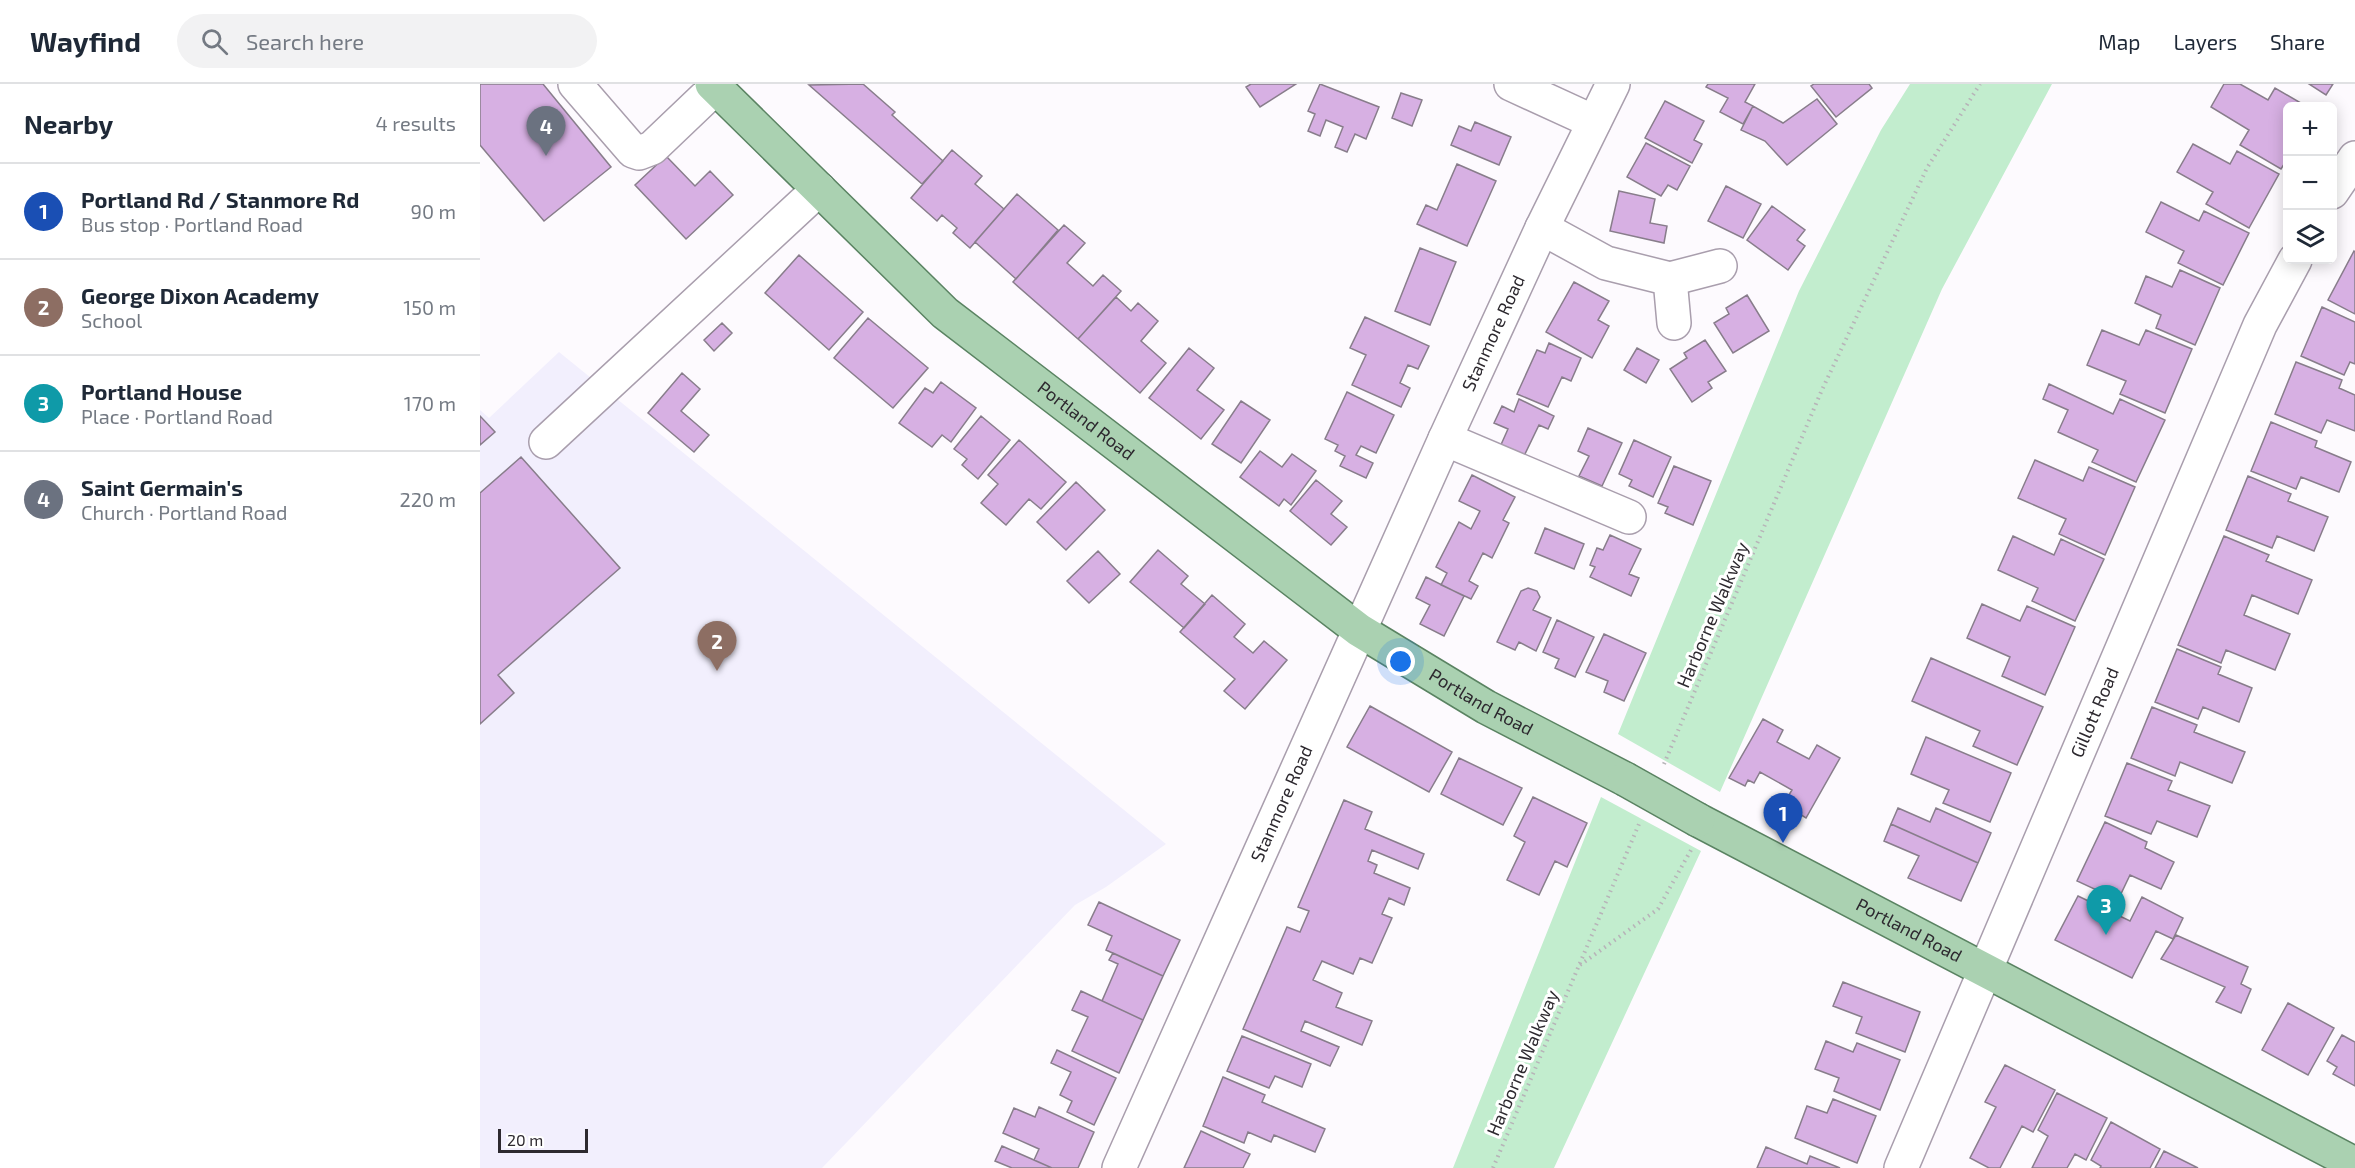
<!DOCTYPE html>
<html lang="en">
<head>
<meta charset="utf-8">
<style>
  body { margin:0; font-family:"Exo 2",sans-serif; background:#f2f2f3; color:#1f2937 }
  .controls { position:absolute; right:18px; top:18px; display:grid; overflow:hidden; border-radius:9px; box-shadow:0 3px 15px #0003 }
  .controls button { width:54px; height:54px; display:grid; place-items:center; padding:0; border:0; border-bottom:2px solid #e0e1e3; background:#fff; color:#1f2937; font:30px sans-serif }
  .scale { position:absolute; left:18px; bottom:15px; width:90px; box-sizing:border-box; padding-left:6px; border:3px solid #2d292f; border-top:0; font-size:16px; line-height:21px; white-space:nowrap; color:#2d292f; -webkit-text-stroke:4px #fff; paint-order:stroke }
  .you { position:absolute; left:921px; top:578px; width:21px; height:21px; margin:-15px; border:4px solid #fff; border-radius:50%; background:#1a73e8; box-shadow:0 0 0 9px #1a73e833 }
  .badge { display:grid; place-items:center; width:39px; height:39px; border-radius:50%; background:#926711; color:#fff; font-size:20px; font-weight:700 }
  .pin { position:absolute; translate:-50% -50px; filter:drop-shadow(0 2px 3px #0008) }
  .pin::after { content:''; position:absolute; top:32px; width:21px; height:18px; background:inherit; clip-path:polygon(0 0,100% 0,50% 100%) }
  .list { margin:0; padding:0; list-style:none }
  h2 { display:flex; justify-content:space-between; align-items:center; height:78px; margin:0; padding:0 24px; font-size:26px }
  h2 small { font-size:20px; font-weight:400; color:#747a83 }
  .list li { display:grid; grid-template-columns:39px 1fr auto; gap:18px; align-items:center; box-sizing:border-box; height:96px; padding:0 24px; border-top:2px solid #e0e1e3 }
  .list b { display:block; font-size:22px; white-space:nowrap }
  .list p { margin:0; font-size:20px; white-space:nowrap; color:#747a83 }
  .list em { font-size:20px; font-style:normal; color:#747a83 }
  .icon { flex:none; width:33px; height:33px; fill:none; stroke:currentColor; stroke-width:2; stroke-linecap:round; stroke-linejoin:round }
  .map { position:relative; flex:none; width:1875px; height:1084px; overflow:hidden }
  header { display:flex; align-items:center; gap:36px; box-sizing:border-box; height:84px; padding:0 30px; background:#fff; border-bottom:2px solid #e0e1e3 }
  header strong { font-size:28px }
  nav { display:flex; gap:33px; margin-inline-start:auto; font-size:21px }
  .search { width:420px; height:54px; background:#f2f2f3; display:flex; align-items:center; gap:15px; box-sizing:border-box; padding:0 21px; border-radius:33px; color:#747a83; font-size:22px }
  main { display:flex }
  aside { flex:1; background:#fff }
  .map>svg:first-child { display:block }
  .education { fill:#f2effd }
  .green { fill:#c2edce }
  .building { fill:#d7b0e3; stroke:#887d8b; stroke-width:1.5 }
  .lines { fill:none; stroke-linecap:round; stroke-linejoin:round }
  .minor-casing { stroke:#a99ead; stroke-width:36 }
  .major-casing { stroke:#5a8362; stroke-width:36 }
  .path { stroke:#b7b3b8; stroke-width:4; stroke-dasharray:1.5 4.5; stroke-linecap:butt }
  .minor { stroke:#fff; stroke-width:33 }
  .major { stroke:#aad1b1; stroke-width:33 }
  .major-bridge-casing { stroke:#5a8362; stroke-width:36; stroke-linecap:butt }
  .major-bridge { stroke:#aad1b1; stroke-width:33 }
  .labels { text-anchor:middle; stroke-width:6; stroke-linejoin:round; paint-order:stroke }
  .street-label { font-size:18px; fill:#2d292f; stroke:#fff }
</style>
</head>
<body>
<header>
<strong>Wayfind</strong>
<div class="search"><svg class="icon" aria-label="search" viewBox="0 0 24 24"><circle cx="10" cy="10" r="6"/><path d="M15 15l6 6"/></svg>Search here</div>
<nav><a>Map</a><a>Layers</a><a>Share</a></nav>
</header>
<main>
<aside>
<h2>Nearby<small>4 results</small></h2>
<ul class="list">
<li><span class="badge" style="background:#1a4fb4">1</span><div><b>Portland Rd / Stanmore Rd</b><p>Bus stop · Portland Road</p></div><em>90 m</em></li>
<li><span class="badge" style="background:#8d6e63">2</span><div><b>George Dixon Academy</b><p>School</p></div><em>150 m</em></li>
<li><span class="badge" style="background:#0f9aa8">3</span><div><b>Portland House</b><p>Place · Portland Road</p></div><em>170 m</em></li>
<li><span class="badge" style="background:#6b7280">4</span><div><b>Saint Germain's</b><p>Church · Portland Road</p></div><em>220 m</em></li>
</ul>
</aside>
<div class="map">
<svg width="1875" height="1084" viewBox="0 0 1875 1084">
  <rect width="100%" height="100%" fill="#fdfafe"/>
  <path class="education" d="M79 268 686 760 626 803 595 821 342 1084H0V326L9 334Z"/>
  <path class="green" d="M1430 0H1572L1462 205 1240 708 1138 650 1319 207 1401 46Z
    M1121 713 1221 767 1074 1084H973Z"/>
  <path class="building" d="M0 0H63L131 83 64 137 0 61Z
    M383 0 415 28 412 31 463 77 442 100 329 1Z
    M771 0H816L780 23 766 3Z
    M840 0 899 23 886 55 875 50 867 68 855 63 863 43 846 36 840 52 828 47 835 30 828 27Z
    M1228 0H1275L1265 18 1273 22 1263 40 1240 28 1248 14 1226 3Z
    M1334 0H1389L1392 4 1356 33 1331 2Z
    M1744 0H1760L1788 16 1795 4 1826 22H1808V74L1801 85 1760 61 1769 46 1731 23Z
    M1829 0H1853L1846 11Z
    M921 9 942 16 932 42 912 34Z
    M1337 15 1357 40 1307 81 1285 57 1261 46 1273 22 1303 39Z
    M1185 17 1224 37 1214 56 1222 60 1212 79 1165 54Z
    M995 38 1031 53 1019 81 971 61 979 42 991 47Z
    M1166 59 1210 82 1197 106 1188 101 1181 112 1147 93Z
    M1713 60 1750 80 1757 67 1799 90 1769 144 1726 120 1733 108 1697 88Z
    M472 66 502 92 495 100 524 125 490 164 473 149 477 144 462 131 457 137 431 114Z
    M186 72 215 102 230 87 253 111 206 155 155 101Z
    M977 80 1016 97 987 162 937 140 946 121 957 126Z
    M1246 102 1281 120 1263 154 1228 137Z
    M1139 107 1175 115 1170 139 1187 142 1184 159 1130 147Z
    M537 110 578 146 536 195 495 158Z
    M1681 118 1719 137 1724 127 1769 149 1743 201 1698 179 1704 167 1666 148Z
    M1292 122 1325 146 1317 156 1325 162 1308 186 1267 156Z
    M584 141 605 159 587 179 613 202 623 191 641 207 598 255 533 198Z
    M940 164 976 178 950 241 915 227Z
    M1874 167 1875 168V230L1848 216Z
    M319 171 383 228 349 266 285 209Z
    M1700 186 1740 204 1715 261 1676 244 1681 231 1655 219 1666 192 1692 203Z
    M1094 198 1129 217 1118 236 1129 242 1112 274 1066 248Z
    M1267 211 1289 247 1253 269 1234 239 1249 230 1246 224Z
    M636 213 651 227 658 219 678 237 661 257 686 279 660 309 598 255Z
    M1842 223 1875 238V280L1870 278 1864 291 1821 272Z
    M885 233 949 262 938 285 928 281 920 299 930 304 921 323 872 301 886 271 870 264Z
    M388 234 448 284 413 324 354 274Z
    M242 239 252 249 234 267 224 256Z
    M1622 246 1659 261 1666 246 1712 265 1685 329 1640 310 1646 297 1607 281Z
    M1225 256 1246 287 1228 298 1232 304 1212 318 1190 285 1207 274 1204 269Z
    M1069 259 1101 274 1091 297 1082 293 1068 323 1037 310 1057 266 1065 269Z
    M709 264 734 284 717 306 744 326 721 355 669 314Z
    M1157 264 1179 276 1166 299 1144 286Z
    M1816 278 1862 296 1859 304 1875 311V347L1847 336 1841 349 1795 330Z
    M202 289 220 305 201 327 229 351 214 368 168 329Z
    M461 298 496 324 471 358 462 351 452 363 419 339 445 304 453 309Z
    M1569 300 1633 330 1640 315 1685 336 1656 398 1612 378 1618 366 1578 348 1588 326 1563 315Z
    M867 308 914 331 896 369 881 362 876 371 893 379 886 394 860 382 865 372 855 367 858 361 845 355Z
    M1039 315 1074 332 1068 345 1059 341 1043 374 1020 363 1028 345 1014 339 1022 322 1034 328Z
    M761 317 790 336 761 379 732 360Z
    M0 332 15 348 0 361Z
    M501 332 530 356 498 395 482 381 487 375 474 365Z
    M1791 338 1837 357 1835 363 1871 378 1859 408 1821 393 1816 405 1771 387Z
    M1108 344 1142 359 1122 402 1099 392 1109 372 1098 367Z
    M539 356 586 398 561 425 549 415 526 441 501 419 518 400 508 391Z
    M1154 356 1191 373 1173 413 1149 402 1152 396 1139 390Z
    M780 367 802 383 812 370 836 387 811 421 804 415 799 422 760 393Z
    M41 373 140 484 18 591 34 609 0 640V409Z
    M1555 376 1603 397 1609 383 1655 403 1625 471 1579 450 1586 435 1538 414Z
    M1194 382 1231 397 1213 441 1185 429 1188 423 1178 419Z
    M992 391 1035 413 1023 436 1029 439 1012 474 1003 469 989 497 998 502 991 515 961 501 967 489 956 483 979 438 991 445 1000 427 979 417Z
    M1768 392 1811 410 1808 417 1848 433 1834 467 1797 452 1792 464 1746 446Z
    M836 396 862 417 851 430 867 443 851 461 810 427Z
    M596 398 625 426 586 466 557 438Z
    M1065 444 1104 460 1094 485 1055 469Z
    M1130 451 1161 465 1149 490 1159 494 1151 512 1110 493 1115 483 1110 481 1117 464 1123 466Z
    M1533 452 1574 471 1581 455 1624 475 1595 537 1552 517 1558 504 1518 486Z
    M1744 452 1789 471 1786 477 1832 496 1818 530 1772 511 1764 531 1810 550 1795 586 1746 566 1741 579 1698 561Z
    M678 466 708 492 701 500 725 520 704 544 650 498Z
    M618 467 640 490 609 519 587 497Z
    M946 493 984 512 964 552 940 540 950 521 936 514Z
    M1048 504 1057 507 1060 513 1053 526 1071 534 1056 567 1039 558 1035 566 1017 558 1041 507Z
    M732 511 765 540 754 553 773 569 784 557 807 576 765 625 744 607 755 595 700 548Z
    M1502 520 1540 537 1547 522 1595 543 1565 611 1522 592 1530 573 1487 554Z
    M1077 536 1114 553 1095 593 1075 584 1079 575 1063 568Z
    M1124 550 1166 569 1144 617 1124 608 1128 597 1106 588Z
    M1697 565 1741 583 1738 590 1772 604 1759 638 1723 623 1718 635 1675 618Z
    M1451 574 1563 623 1537 681 1493 662 1500 647 1432 617Z
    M890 622 972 668 949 708 867 663Z
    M1672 623 1717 641 1714 648 1765 668 1752 699 1700 678 1695 692 1651 674Z
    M1283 635 1303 646 1297 658 1329 675 1337 661 1360 674 1326 734 1310 724 1314 718 1307 714 1312 706 1280 688 1274 699 1268 696 1265 702 1249 694Z
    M1446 653 1531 689 1510 738 1463 719 1469 706 1431 690Z
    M979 674 1042 704 1023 741 961 710Z
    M1647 679 1692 697 1688 706 1730 722 1717 753 1677 737 1671 750 1625 732Z
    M1053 713 1107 739 1087 783 1075 777 1059 811 1027 796 1045 758 1034 752Z
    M864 716 892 728 885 745 944 770 938 785 892 766 888 777 897 781 894 789 930 804 924 821 909 814 902 830 912 834 892 879 880 874 873 890 842 877 833 896 862 909 856 923 892 937 882 961 825 937 821 947 859 963 850 982 763 945 807 843 820 848 829 827 818 823Z
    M1418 724 1450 738 1456 724 1511 749 1498 779 1411 740Z
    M1625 738 1667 758 1665 764 1694 778 1681 805 1650 791 1638 816 1597 797Z
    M1411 740 1498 779 1481 817 1428 794 1439 772 1404 757Z
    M1598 812 1650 837 1662 813 1703 834 1693 855 1676 847 1652 894 1575 856Z
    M619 818 700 856 683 892 626 866 632 852 608 841Z
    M1696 851 1768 883 1761 900 1771 905 1761 929 1736 918 1745 903 1681 875Z
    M633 869 683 892 663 936 622 917 638 880 629 876Z
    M1363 898 1440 928 1425 968 1376 949 1382 933 1353 922Z
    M601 907 663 936 639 989 592 967 608 933 592 926Z
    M1808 919 1854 944 1828 991 1782 966Z
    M1862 951 1875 958V1002L1853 990 1857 983 1847 977Z
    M762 952 831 980 822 1003 795 992 789 1004 747 987Z
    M1346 957 1373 968 1377 959 1420 976 1400 1026 1354 1007 1359 994 1335 985Z
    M577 966 636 994 614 1041 587 1028 592 1017 580 1011 591 988 571 979Z
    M1525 981 1575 1006 1553 1048 1542 1042 1520 1084H1509L1490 1074 1516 1023 1505 1018Z
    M743 993 785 1011 782 1018 845 1045 835 1068 794 1051 791 1058 768 1048 764 1059 723 1042Z
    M1577 1009 1627 1034 1606 1076 1595 1070 1587 1084H1552L1568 1052 1558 1046Z
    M1353 1015 1396 1032 1377 1079 1315 1054 1327 1022 1347 1029Z
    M559 1023 614 1048 598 1084H572L554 1076 559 1065 523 1049 534 1024 555 1033Z
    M1631 1038 1680 1065 1670 1084H1620L1621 1082 1611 1076Z
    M721 1047 770 1070 763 1084H704Z
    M522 1062 554 1076 572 1084H532L515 1077Z
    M1286 1063 1327 1080 1330 1072 1360 1084H1277Z
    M1684 1067 1718 1084H1675Z"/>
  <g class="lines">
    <g class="minor-casing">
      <g id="minor">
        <path d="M95 0 153 67 159 69 172 64 236 3"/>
        <path d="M1031 0 1114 38"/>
        <path d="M1852 108 1875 74"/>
        <path d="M1062 144 1126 179 1190 195 1194 239"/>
        <path d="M1190 195 1240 182"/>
        <path d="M965 355 1149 433"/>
        <path d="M66 358 339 105"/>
        <path id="s1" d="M639 1084 965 355 1062 144 1133 0"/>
        <path id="s2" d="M1421 1084 1780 241 1815 176"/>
      </g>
    </g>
    <g class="major-casing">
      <g id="major">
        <path id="s3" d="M232 0 465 229 879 546 1006 623 1145 695"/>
        <path id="s4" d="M1218 736 1875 1080"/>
      </g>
    </g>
    <path class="path" d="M1184 680 1341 308 1447 84 1500 0
      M1100 881 1178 825 1211 766
      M1013 1084 1159 740"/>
    <use href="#minor" class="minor"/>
    <use href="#major" class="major"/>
    <g class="major-bridge-casing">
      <path id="major-bridge" d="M1145 695 1218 736"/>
    </g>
    <use href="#major-bridge" class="major-bridge"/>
  </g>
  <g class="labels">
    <g class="street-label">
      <text dy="6" stroke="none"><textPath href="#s1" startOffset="915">Stanmore Road</textPath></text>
      <text dy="6" stroke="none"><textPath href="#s3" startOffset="504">Portland Road</textPath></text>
      <text transform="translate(1233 531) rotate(-67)" y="6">Harborne Walkway</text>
      <text dy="6" stroke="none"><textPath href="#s3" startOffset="990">Portland Road</textPath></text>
      <text dy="6" stroke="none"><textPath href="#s2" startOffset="495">Gillott Road</textPath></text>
      <text dy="6" stroke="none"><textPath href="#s1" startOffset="399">Stanmore Road</textPath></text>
      <text dy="6" stroke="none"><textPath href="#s4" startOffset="238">Portland Road</textPath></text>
      <text transform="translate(1043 979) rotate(-67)" y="6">Harborne Walkway</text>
    </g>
  </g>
</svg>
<div class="controls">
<button>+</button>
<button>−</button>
<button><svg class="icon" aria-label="layers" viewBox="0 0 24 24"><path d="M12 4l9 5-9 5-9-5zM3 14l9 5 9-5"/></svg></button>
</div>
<div class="scale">20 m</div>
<div class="you"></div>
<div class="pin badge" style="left:1303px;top:759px;background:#1a4fb4">1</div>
<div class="pin badge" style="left:237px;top:587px;background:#8d6e63">2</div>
<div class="pin badge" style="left:1626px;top:851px;background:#0f9aa8">3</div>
<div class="pin badge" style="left:66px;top:72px;background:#6b7280">4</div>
</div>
</main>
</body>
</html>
